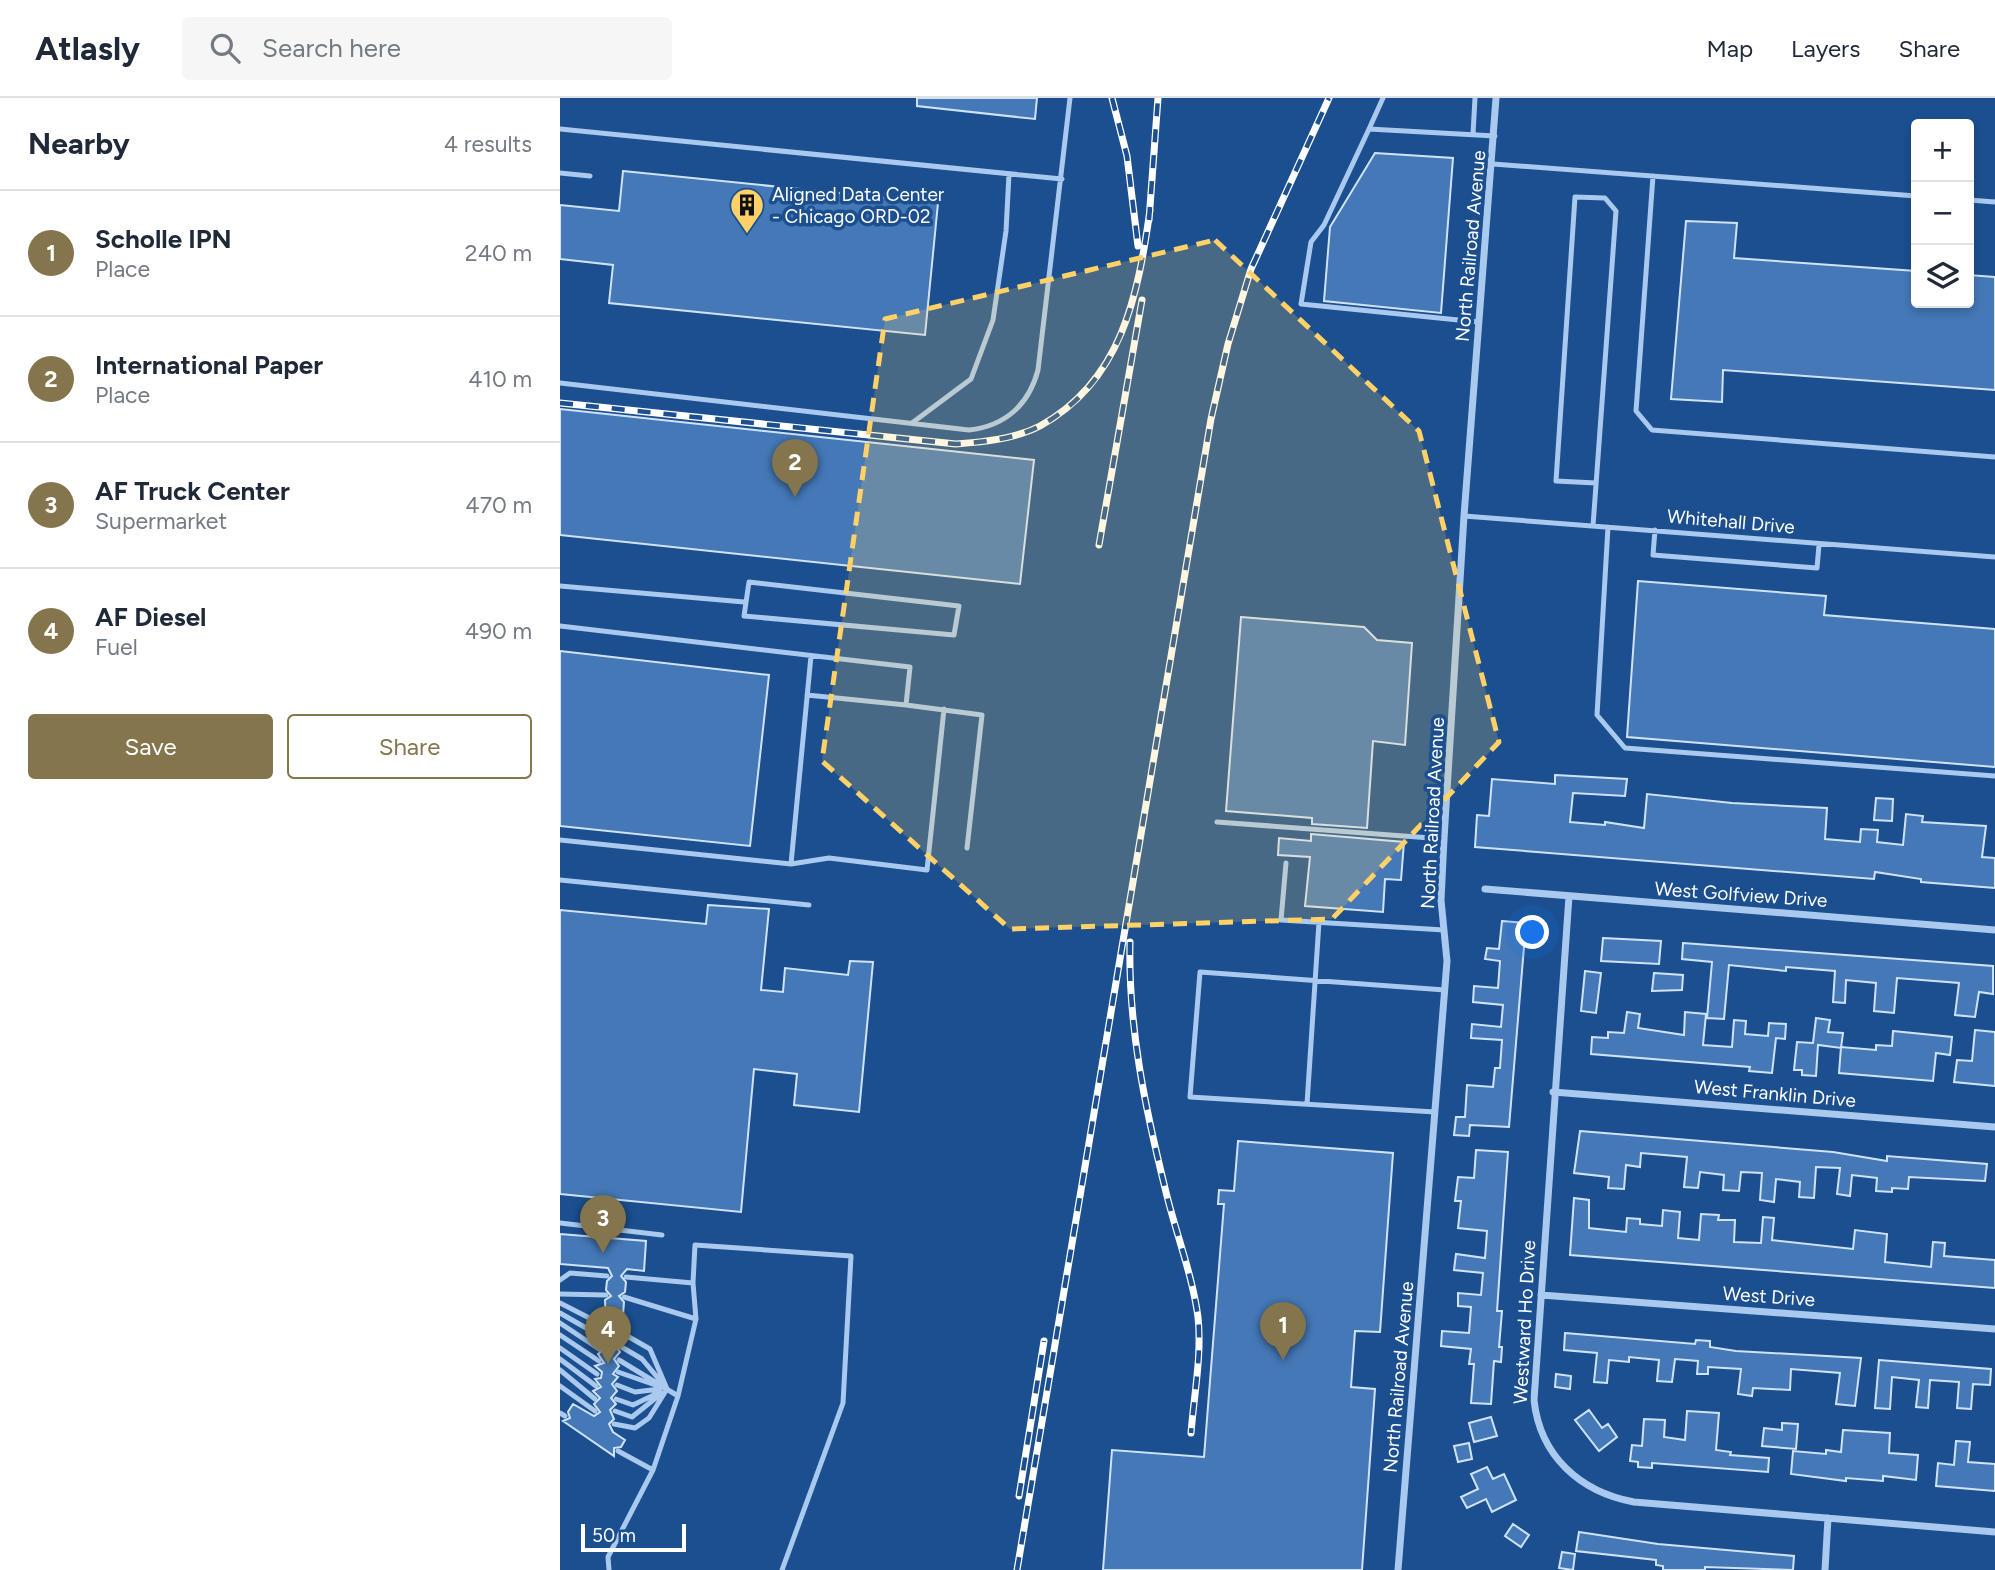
<!DOCTYPE html>
<html lang="en">
<head>
<meta charset="utf-8">
<style>
  body { margin:0; font-family:Figtree,sans-serif; background:#f6f6f7; color:#1f2937 }
  .controls { position:absolute; right:21px; top:21px; display:grid; overflow:hidden; border-radius:7px; box-shadow:0 4px 10px #0003 }
  .controls button { width:63px; height:63px; display:grid; place-items:center; padding:0; border:0; border-bottom:2px solid #e0e1e3; background:#fff; color:#1f2937; font:35px sans-serif }
  .scale { position:absolute; left:21px; bottom:18px; width:105px; box-sizing:border-box; padding-left:7px; border:4px solid #fff; border-top:0; font-size:19px; line-height:24px; white-space:nowrap; color:#fff; -webkit-text-stroke:5px #1b4f8f; paint-order:stroke }
  .you { position:absolute; left:973px; top:835px; width:24px; height:24px; margin:-18px; border:5px solid #fff; border-radius:50%; background:#1a73e8; box-shadow:0 0 0 10px #1a73e833 }
  .badge { display:grid; place-items:center; width:46px; height:46px; border-radius:50%; background:#84754c; color:#fff; font-size:23px; font-weight:700 }
  .pin { position:absolute; translate:-50% -58px; filter:drop-shadow(0 2px 4px #0008) }
  .pin::after { content:''; position:absolute; top:37px; width:24px; height:21px; background:inherit; clip-path:polygon(0 0,100% 0,50% 100%) }
  .list { margin:0; padding:0; list-style:none }
  h2 { display:flex; justify-content:space-between; align-items:center; height:91px; margin:0; padding:0 28px; font-size:30px }
  h2 small { font-size:23px; font-weight:400; color:#747a83 }
  .list li { display:grid; grid-template-columns:46px 1fr auto; gap:21px; align-items:center; box-sizing:border-box; height:126px; padding:0 28px; border-top:2px solid #e0e1e3 }
  .list b { display:block; font-size:26px; white-space:nowrap }
  .list p { margin:0; font-size:23px; white-space:nowrap; color:#747a83 }
  .list em { font-size:23px; font-style:normal; color:#747a83 }
  .actions { display:flex; gap:14px; padding:21px 28px }
  .actions a { flex:1; padding:16px 0; border:2px solid #84754c; border-radius:7px; text-align:center; font-size:24px; color:#84754c }
  .actions .main { background:#84754c; color:#fff }
  .icon { flex:none; width:38px; height:38px; fill:none; stroke:currentColor; stroke-width:2; stroke-linecap:round; stroke-linejoin:round }
  .map { position:relative; flex:none; width:1435px; height:1472px; overflow:hidden }
  header { display:flex; align-items:center; gap:42px; box-sizing:border-box; height:98px; padding:0 35px; background:#fff; border-bottom:2px solid #e0e1e3 }
  header strong { font-size:33px }
  nav { display:flex; gap:38px; margin-inline-start:auto; font-size:24px }
  .search { width:490px; height:63px; background:#f6f6f7; display:flex; align-items:center; gap:18px; box-sizing:border-box; padding:0 24px; border-radius:7px; color:#747a83; font-size:26px }
  main { display:flex }
  aside { flex:1; background:#fff }
  .map>svg:first-child { display:block }
  .building { fill:#4478b7; stroke:#cfe3fa; stroke-width:2 }
  .lines { fill:none; stroke-linecap:round; stroke-linejoin:round }
  .lane { stroke:#a9c9ee; stroke-width:5 }
  .street { stroke:#a9c9ee; stroke-width:7 }
  .rail-casing { stroke:#fff; stroke-width:7 }
  .rail { stroke:#1b4f8f; stroke-width:4.5; stroke-dasharray:13; stroke-linecap:butt }
  .marked { fill:#ffd166; fill-opacity:0.2; stroke:#ffd166; stroke-width:5; stroke-dasharray:14 9; stroke-linejoin:round }
  .labels { text-anchor:middle; stroke-width:7; stroke-linejoin:round; paint-order:stroke }
  .poi-label { font-size:19px; fill:#fff; stroke:#1b4f8f; text-anchor:start }
  .street-label { font-size:19px; fill:#fff; stroke:#1b4f8f }
</style>
</head>
<body>
<header>
<strong>Atlasly</strong>
<div class="search"><svg class="icon" aria-label="search" viewBox="0 0 24 24"><circle cx="10" cy="10" r="6"/><path d="M15 15l6 6"/></svg>Search here</div>
<nav><a>Map</a><a>Layers</a><a>Share</a></nav>
</header>
<main>
<aside>
<h2>Nearby<small>4 results</small></h2>
<ul class="list">
<li><span class="badge">1</span><div><b>Scholle IPN</b><p>Place</p></div><em>240 m</em></li>
<li><span class="badge">2</span><div><b>International Paper</b><p>Place</p></div><em>410 m</em></li>
<li><span class="badge">3</span><div><b>AF Truck Center</b><p>Supermarket</p></div><em>470 m</em></li>
<li><span class="badge">4</span><div><b>AF Diesel</b><p>Fuel</p></div><em>490 m</em></li>
</ul>
<div class="actions"><a class="main">Save</a><a>Share</a></div>
</aside>
<div class="map">
<svg width="1435" height="1472" viewBox="0 0 1435 1472">
  <rect width="100%" height="100%" fill="#1b4f8f"/>
  <path class="building" d="M357 0H477L475 21 357 8Z
    M815 55 893 60 881 215 764 203 770 129Z
    M63 73 378 105 365 237 49 205 53 167 0 161V107L59 113Z
    M1126 123 1177 125 1174 160 1356 173V205H1409V177L1435 179V292L1163 272 1162 304 1111 301Z
    M0 311 474 362 460 486 0 437Z
    M1078 483 1266 498 1264 517 1435 531V669L1067 639Z
    M681 519 804 529 817 542 852 545 845 647 813 643 807 730 752 726V720L666 713Z
    M0 553 209 577 190 748 0 728Z
    M995 677 1067 681 1065 698 1013 695 1010 724 1045 727V724L1084 730 1087 696 1172 705 1267 710 1265 741 1300 744 1301 731 1318 732 1317 744 1343 747 1346 716 1363 718 1362 724 1426 728 1422 759 1435 760V790L1361 784V781L1315 774 1314 781 915 749 917 717 929 718 932 681 995 686Z
    M1316 700 1333 701 1332 723 1314 722Z
    M751 736 844 744 841 782 825 781 823 814 745 808 750 759 718 757 719 740 751 743Z
    M148 807 209 811 201 892 223 894 225 870 288 877 290 863 313 864 299 1014 234 1007 237 976 194 971 181 1114 0 1096V812L146 826Z
    M942 823 966 825 949 1029 910 1027 909 1038 894 1037 896 1019H905L907 987 933 989 935 970H940L942 942 911 940 912 926 941 929 943 907 913 904 914 888 938 890 940 863 925 861 927 850 939 851Z
    M1043 840 1101 843 1099 866 1041 863Z
    M1123 845 1433 868V896L1419 894 1415 919 1395 917 1399 885 1337 880 1334 915 1314 913 1316 885 1286 882 1285 905 1273 904 1275 873 1226 869V873L1169 867 1164 921 1147 920 1152 864 1122 861Z
    M1025 873 1041 875 1036 915 1021 913Z
    M1094 875 1123 877 1122 892 1092 893Z
    M1067 914 1080 916 1078 930 1124 937 1125 914 1146 916 1143 947 1172 949 1174 922 1186 923 1185 936 1208 938 1209 925 1226 926 1225 941 1216 940 1212 975 1189 973 1190 969 1031 956 1032 939 1048 940V934L1064 935Z
    M1256 920 1270 922 1268 934 1283 935 1281 950 1258 947 1256 978 1242 977V972H1234L1237 944 1253 945Z
    M1415 932 1435 934V988L1394 984 1397 962 1412 963Z
    M1333 933 1392 939 1390 957 1376 955 1373 983 1279 975 1281 949 1316 952V947L1332 948Z
    M1020 1033 1273 1054 1327 1063V1058L1427 1066 1425 1083 1349 1079 1348 1091 1332 1090V1094L1316 1093 1317 1080 1292 1077 1290 1098 1277 1096 1280 1070 1256 1069 1254 1100 1239 1099 1240 1084 1216 1081 1214 1104 1200 1102 1202 1075 1181 1074 1179 1093 1163 1092 1164 1077 1140 1074 1138 1090 1124 1089 1127 1059 1081 1055 1080 1069 1066 1067 1064 1091 1048 1090 1049 1079 1014 1075Z
    M678 1043 833 1055 820 1234 795 1233 791 1289 815 1291 802 1472H543L552 1352 644 1359 664 1106H658L659 1092 674 1093Z
    M916 1052 948 1054 937 1213H942L939 1249H942L941 1264 934 1263 931 1306 911 1305 914 1266H909L911 1251 881 1248 882 1233 909 1235 911 1209 898 1208V1195L921 1197 923 1175 894 1172 896 1156 925 1160 927 1133 898 1130 901 1103H895L898 1079 914 1080Z
    M1014 1100 1029 1102V1130L1066 1134 1067 1120 1080 1121V1126L1102 1128 1103 1112 1120 1114 1118 1140 1139 1142 1141 1116 1159 1117 1158 1122H1175L1174 1144 1201 1145 1203 1119 1214 1120 1212 1142 1293 1151 1295 1132 1327 1136 1325 1164 1371 1169 1373 1144 1385 1145 1384 1158 1435 1162V1190L1010 1157Z
    M0 1136 86 1143 84 1173 67 1171 61 1178 66 1184 65 1194 59 1198 64 1204 62 1230 57 1234 61 1243 55 1247 60 1254 54 1261 59 1268 53 1276 58 1279 52 1286 57 1293 51 1300 56 1306 50 1312 54 1321 49 1326 53 1334 65 1342 61 1349 54 1350V1358L3 1323 10 1320 8 1314 13 1306 34 1318 40 1314 34 1306 40 1300 33 1293 41 1289 35 1281 41 1280 42 1274 35 1268 44 1265 38 1256 44 1251 37 1242 45 1239 40 1231 46 1228 45 1202 51 1198 46 1192 47 1183 52 1178 48 1170 0 1166Z
    M1005 1235 1135 1246 1136 1242 1150 1243V1249L1176 1253 1301 1260 1295 1308 1276 1306 1280 1275 1231 1271 1230 1292 1193 1290 1192 1298 1178 1296 1181 1271 1148 1269V1276H1137L1138 1263 1115 1261 1112 1284 1097 1283 1099 1262 1069 1259V1264L1049 1262 1047 1285 1034 1284 1037 1255 1004 1252Z
    M1319 1262 1431 1271 1430 1287 1413 1286 1411 1311 1397 1310 1399 1284 1370 1282 1368 1310 1356 1309 1359 1282 1332 1279 1330 1311 1315 1310Z
    M996 1276 1011 1278 1010 1291 995 1289Z
    M1029 1312 1042 1330 1048 1326 1057 1339 1039 1353 1015 1322Z
    M1127 1313 1159 1315 1156 1352 1171 1354 1170 1357 1209 1360 1208 1374 1092 1365V1370L1078 1369V1364L1070 1363 1072 1347 1082 1348 1084 1321 1105 1322 1104 1339 1125 1342Z
    M931 1319 937 1338 914 1344 909 1325Z
    M1222 1325 1238 1326 1236 1351 1202 1348 1204 1330 1222 1332Z
    M1283 1332 1330 1335 1329 1355 1358 1357 1356 1382 1323 1378V1383L1286 1380V1383L1231 1376 1233 1353 1266 1356V1352L1281 1354Z
    M1396 1343 1410 1344 1408 1364 1435 1366V1393L1376 1388 1378 1365 1394 1367Z
    M909 1345 912 1361 898 1364 894 1348Z
    M927 1369 933 1381 944 1376 956 1402 932 1414 926 1401 907 1410 901 1399 918 1391 911 1376Z
    M953 1426 969 1437 961 1449 945 1438Z
    M1019 1434 1098 1446 1234 1458 1233 1472 1145 1469V1472H1103V1468L1096 1467V1462L1016 1453Z
    M1002 1454 1015 1456 1013 1472 999 1470Z"/>
  <g class="lines">
    <path class="lane" d="M0 31 502 81
      M809 31 823 0
      M913 36 915 0
      M933 66 1356 98
      M0 75 30 78
      M1093 78 1076 313 1092 332 1435 359
      M1409 102 1435 104
      M918 224 741 206 751 144 764 127 809 31 935 38
      M0 285 409 332C446 328 469 306 478 272L510 0
      M352 325 411 281 433 222 446 133 449 76
      M904 418 1435 459
      M1033 428 1056 113 1045 100 1015 99 996 383 1036 385
      M1048 429 1037 617 1065 650 1435 678
      M1095 432 1093 457 1257 470 1259 447
      M189 484 399 508 394 537 184 518Z
      M0 488 184 504
      M0 528 350 569 346 607 422 617 407 750
      M247 597 346 607
      M657 724 884 741
      M0 742 231 766 251 558
      M726 765 721 822 884 832
      M231 766 269 760 367 772 384 611
      M0 782 249 807
      M747 1006 759 824
      M875 1014 630 999 640 874 885 892
      M0 1125 102 1137
      M66 1179 133 1185
      M0 1182 10 1175 47 1178
      M0 1196 46 1197
      M64 1199 136 1221
      M0 1205 41 1226
      M0 1215 40 1238
      M0 1225 39 1251
      M62 1235 90 1251 107 1291
      M0 1237 39 1263
      M60 1248 82 1261 103 1286
      M0 1250 37 1276
      M0 1261 36 1288
      M59 1262 118 1298
      M0 1272 35 1301
      M58 1274 101 1289
      M57 1287 75 1294 100 1291
      M0 1288 35 1313
      M56 1301 73 1307 98 1295
      M55 1313 72 1319 102 1295
      M0 1315 5 1318
      M54 1326 75 1330 89 1320 107 1291
      M58 1353 93 1372
      M49 1472 48 1459 93 1372 118 1298 136 1221 133 1185 135 1147 291 1158 283 1305 222 1472"/>
    <path class="street" d="M925 791 1435 832
      M1009 798 974 1302C980 1358 1020 1394 1074 1404L1435 1434
      M993 994 1435 1029
      M981 1197 1435 1231
      M838 1472 887 863 881 802 884 741 904 418 936 0
      M1265 1472 1268 1420"/>
    <g class="rail-casing">
      <path id="rail" d="M552 0 567 58 578 148
        M589 122 598 0
        M0 305 396 346C423 344 455 341 480 328 562 283 578 197 590 112
        M539 447 582 202
        M570 844C568 928 585 1009 605 1090 615 1133 632 1175 638 1219 642 1257 634 1297 631 1335
        M459 1398 484 1243
        M457 1472 651 321 668 246 691 171 769 0"/>
    </g>
    <use href="#rail" class="rail"/>
  </g>
  <path class="marked" d="M655 142 859 333 939 644 772 821 450 831 262 663 325 221Z"/>
  <defs>
    <g id="building-pin" transform="scale(1.75)"><path d="M0 17L-7.5 6A9.5 9.5 0 1 1 7.5 6Z" fill="#ffd166" stroke="#1b4f8f"/><path d="M-4-6H4V6H1V3H-1V6H-4ZM-2.5-4.3h1.7v1.8h-1.7ZM.8-4.3h1.7v1.8H.8ZM-2.5-1h1.7V.8h-1.7ZM.8-1h1.7V.8H.8Z" fill="#111"/></g>
  </defs>
  <g fill-rule="evenodd">
    <use href="#building-pin" x="187" y="107"/>
  </g>
  <g class="labels">
    <g class="poi-label">
      <text x="212" y="103">Aligned Data Center<tspan x="212" dy="22">- Chicago ORD-02</tspan></text>
    </g>
    <g class="street-label">
      <text transform="translate(910 148) rotate(-85)" y="7">North Railroad Avenue</text>
      <text transform="translate(1171 423) rotate(5)" y="7">Whitehall Drive</text>
      <text transform="translate(872 715) rotate(-87)" y="7">North Railroad Avenue</text>
      <text transform="translate(1181 796) rotate(4)" y="7">West Golfview Drive</text>
      <text transform="translate(1215 995) rotate(5)" y="7">West Franklin Drive</text>
      <text transform="translate(1209 1198) rotate(4)" y="7">West Drive</text>
      <text transform="translate(964 1224) rotate(-87)" y="7">Westward Ho Drive</text>
      <text transform="translate(838 1279) rotate(-85)" y="7">North Railroad Avenue</text>
    </g>
  </g>
</svg>
<div class="controls">
<button>+</button>
<button>−</button>
<button><svg class="icon" aria-label="layers" viewBox="0 0 24 24"><path d="M12 4l9 5-9 5-9-5zM3 14l9 5 9-5"/></svg></button>
</div>
<div class="scale">50 m</div>
<div class="you"></div>
<div class="pin badge" style="left:723px;top:1262px">1</div>
<div class="pin badge" style="left:235px;top:399px">2</div>
<div class="pin badge" style="left:43px;top:1155px">3</div>
<div class="pin badge" style="left:48px;top:1266px">4</div>
</div>
</main>
</body>
</html>
